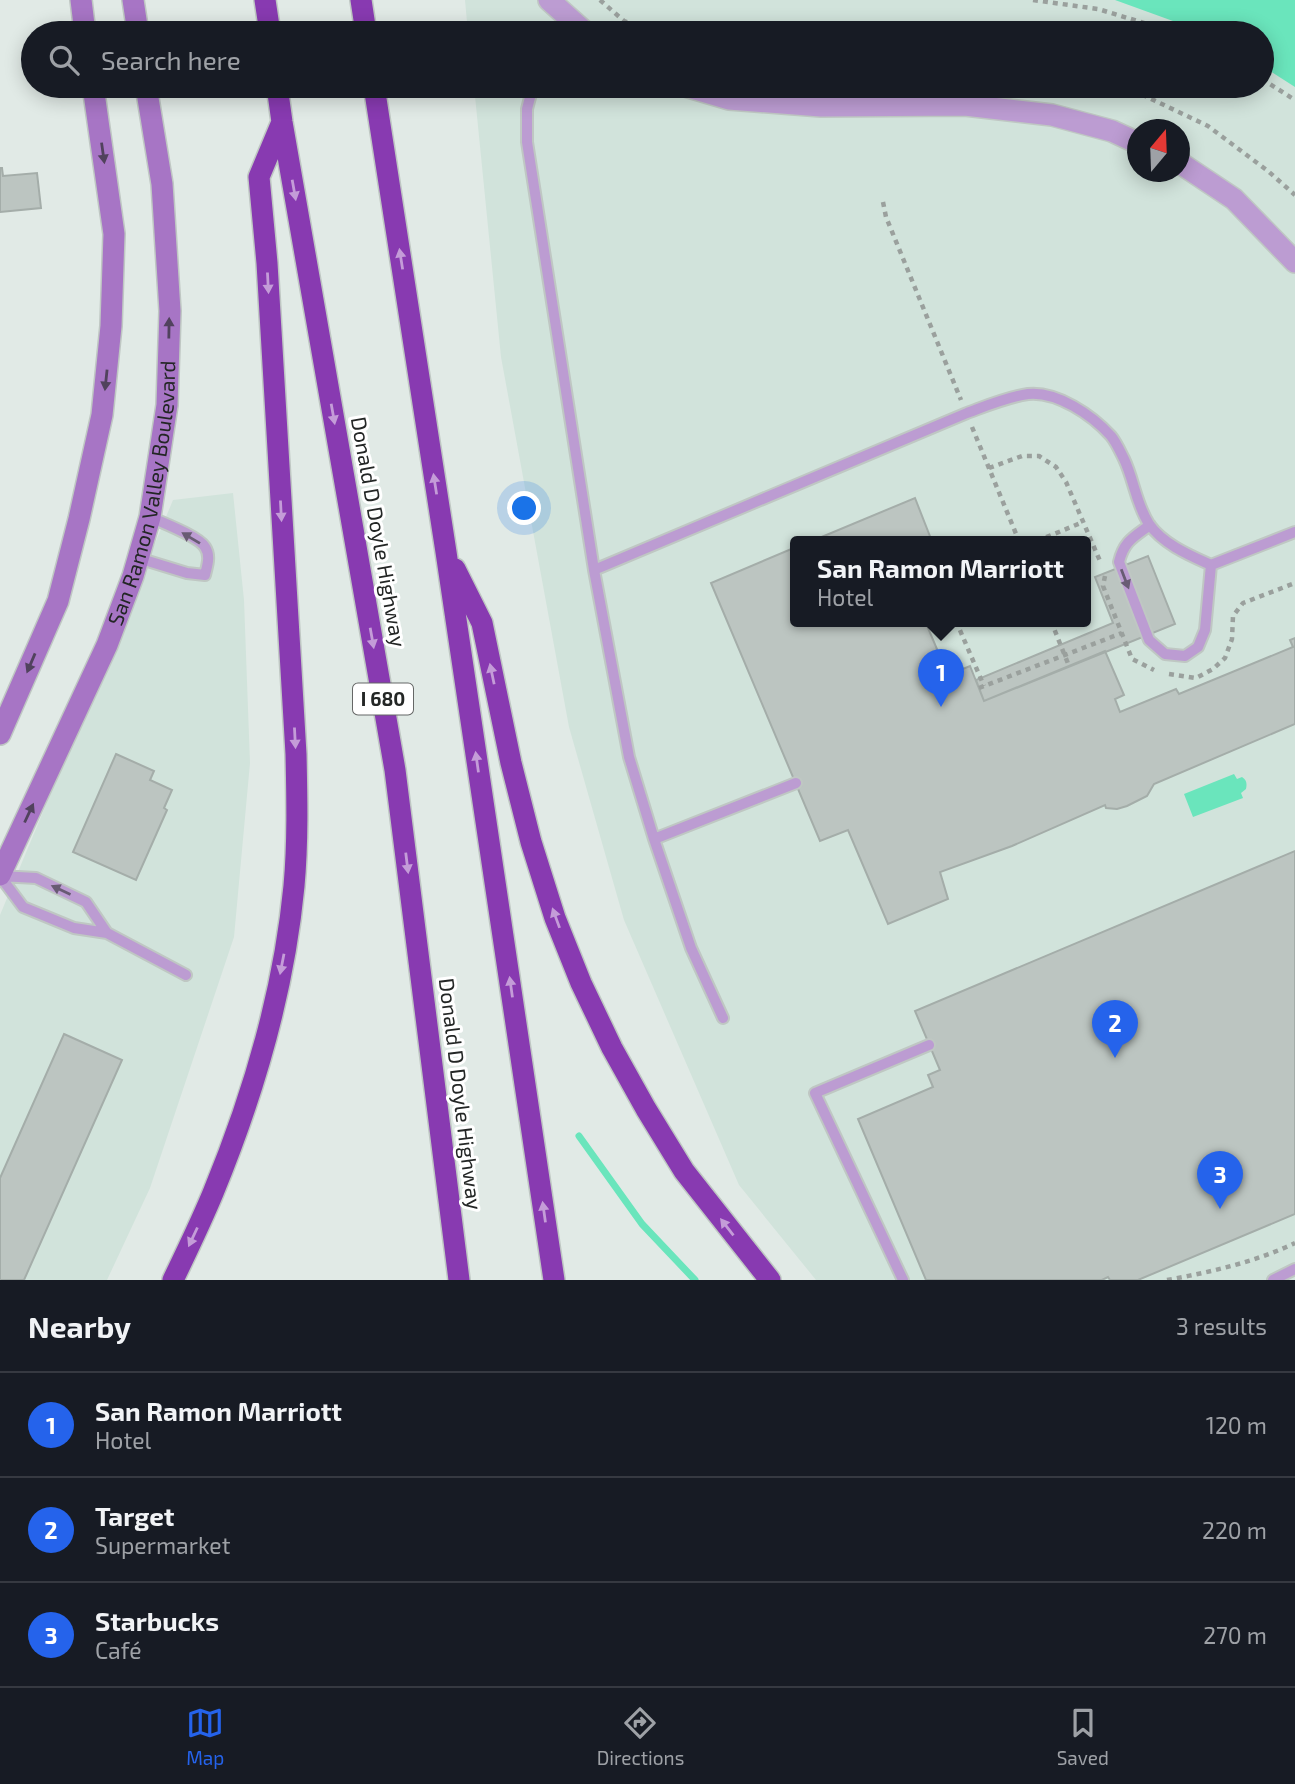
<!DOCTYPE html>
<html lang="en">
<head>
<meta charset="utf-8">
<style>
  body { margin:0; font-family:"Exo 2",sans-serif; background:#242831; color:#f1f3f6 }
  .compass { position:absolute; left:1127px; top:119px; width:63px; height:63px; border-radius:50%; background:#171b24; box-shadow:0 4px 18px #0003; rotate:19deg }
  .you { position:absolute; left:525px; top:509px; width:24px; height:24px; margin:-18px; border:5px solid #fff; border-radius:50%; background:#1a73e8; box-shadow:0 0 0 10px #1a73e833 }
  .badge { display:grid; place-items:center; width:46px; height:46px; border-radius:50%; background:#2563eb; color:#fff; font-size:23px; font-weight:700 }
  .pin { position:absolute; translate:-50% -58px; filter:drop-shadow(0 2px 4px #0008) }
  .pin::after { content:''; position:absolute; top:37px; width:24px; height:21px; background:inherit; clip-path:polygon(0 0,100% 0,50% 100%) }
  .popup { position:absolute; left:790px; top:536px; width:301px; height:91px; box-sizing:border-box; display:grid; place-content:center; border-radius:7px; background:#171b24; filter:drop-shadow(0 2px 5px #0005); font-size:23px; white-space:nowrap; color:#9ea1a6 }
  .popup b { font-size:26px; color:#f1f3f6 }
  .popup::after { content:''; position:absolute; left:50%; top:100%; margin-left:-14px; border:14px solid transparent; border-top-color:#171b24 }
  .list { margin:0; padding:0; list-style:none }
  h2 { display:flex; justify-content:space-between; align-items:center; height:91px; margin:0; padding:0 28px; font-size:30px }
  h2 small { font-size:23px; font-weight:400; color:#9ea1a6 }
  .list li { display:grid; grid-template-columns:46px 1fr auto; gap:21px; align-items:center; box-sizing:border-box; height:105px; padding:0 28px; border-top:2px solid #363941 }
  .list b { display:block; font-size:26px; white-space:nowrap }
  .list p { margin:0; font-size:23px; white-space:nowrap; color:#9ea1a6 }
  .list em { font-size:23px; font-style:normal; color:#9ea1a6 }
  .icon { flex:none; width:38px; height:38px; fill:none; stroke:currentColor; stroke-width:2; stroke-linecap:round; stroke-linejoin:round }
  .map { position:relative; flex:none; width:1295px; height:1280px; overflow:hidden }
  .search { position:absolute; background:#171b24; box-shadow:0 4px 18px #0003; left:21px; right:21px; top:21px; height:77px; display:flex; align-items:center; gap:18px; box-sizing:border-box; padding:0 24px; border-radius:38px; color:#9ea1a6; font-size:26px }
  .sheet { height:406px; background:#171b24 }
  nav { display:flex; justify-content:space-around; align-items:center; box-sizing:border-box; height:98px; border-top:2px solid #363941; background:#171b24; font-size:19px; color:#9ea1a6 }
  nav a { display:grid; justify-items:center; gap:4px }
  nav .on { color:#2563eb }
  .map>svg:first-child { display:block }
  .built { fill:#d1e3db; fill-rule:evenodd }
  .water { fill:#6ae5bc }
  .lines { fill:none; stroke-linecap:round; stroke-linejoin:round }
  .stream { stroke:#6ae5bc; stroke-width:7 }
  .building { fill:#bcc5c1; stroke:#a4ada9; stroke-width:2 }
  .service-casing { stroke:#bfc7c3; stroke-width:14 }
  .minor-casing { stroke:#bfc7c3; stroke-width:24 }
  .secondary-casing { stroke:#bfc7c3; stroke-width:24 }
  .motorway-casing { stroke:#bfc7c3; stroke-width:24 }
  .path { stroke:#9aa09d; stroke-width:4.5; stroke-dasharray:5 5; stroke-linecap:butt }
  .service { stroke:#bc9cd2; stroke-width:10 }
  .minor { stroke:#bc9cd2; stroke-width:21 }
  .secondary { stroke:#a775c5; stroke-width:21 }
  .motorway { stroke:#883ab1; stroke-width:21 }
  .oneway { fill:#51425d }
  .oneway2 { fill:#c49cd8 }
  .oneway3 { fill:#685b73 }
  .labels { text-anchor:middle; stroke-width:6; stroke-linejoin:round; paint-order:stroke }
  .shield { fill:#fff; stroke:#656766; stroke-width:2 }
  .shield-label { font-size:19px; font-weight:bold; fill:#232625 }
  .street-label { font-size:21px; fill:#232625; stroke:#fff }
</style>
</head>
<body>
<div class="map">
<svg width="1295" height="1280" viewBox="0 0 1295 1280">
  <rect width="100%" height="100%" fill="#e1eae6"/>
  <path class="built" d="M465 0H1295V1280H816L739 1185 624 920 569 727 501 357 474 86H1262V33H468ZM1138 130H1180V172H1138ZM796 541H1086V621H796Z
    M233 493 244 600 250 763 234 937 150 1188 107 1280H0V915L173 500Z"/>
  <path class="water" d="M1115 0H1295V87L1262 66V33H1206Z
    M1234 774 1237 779 1242 777C1247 780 1247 784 1246 789L1241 793 1243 798 1193 817 1184 794Z"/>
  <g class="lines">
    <path class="stream" d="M579 1136 642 1224 695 1280"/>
  </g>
  <path class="building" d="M0 168H2L3 176 37 173 41 208 0 212Z
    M915 498 931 539 926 541H812Z
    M796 547V621H925L948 675 970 666 984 701 1105 651 1124 695 1115 699 1120 712 1176 689 1179 694 1293 647 1290 640 1295 638V724L1154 784 1147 796 1127 806 1117 809 1106 808 1105 805 1012 846 940 872 948 899 888 924 848 830 820 841 711 583Z
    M1148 556 1175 624 984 701 976 680 1113 623 1095 577Z
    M116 754 154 771 150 780 172 790 164 808 167 810 136 880 73 852Z
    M1295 851V1214L1138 1280H1110L1108 1277 1102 1280H926L858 1119 933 1087 928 1075 940 1070 915 1011Z
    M64 1034 122 1060 24 1280H0V1178Z"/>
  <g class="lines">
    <g class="service-casing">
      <path id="service" d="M563 33 571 21
        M533 86 527 109V142L594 570 629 757 654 839 691 948 723 1018
        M1150 525C1134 537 1124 541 1119 562L1149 640 1165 654 1185 656 1198 647 1205 630 1211 565
        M138 558 187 573 205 575C207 566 211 556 205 547 198 536 163 523 150 517
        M594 570 967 413C986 406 1007 397 1028 394 1057 391 1092 415 1111 436 1116 442 1120 451 1124 459 1134 480 1136 504 1149 524 1163 544 1189 555 1211 565L1295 532
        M654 839 796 783
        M0 876 23 907 74 928 107 933 186 975
        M0 876 36 878 86 902 107 933
        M903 1280 815 1093 929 1045
        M1273 1280 1295 1269"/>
    </g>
    <g class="minor-casing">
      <path id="minor" d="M549 0 586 33
        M685 86 729 99 821 106 965 105 1052 115 1112 131 1138 143
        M1180 163 1234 199 1295 262"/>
    </g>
    <g class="secondary-casing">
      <g id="secondary">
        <path d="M81 0 85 33"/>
        <path d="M133 0 138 33"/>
        <path d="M0 734 58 601 79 519 102 415 111 326 114 234 93 86"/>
        <path id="s1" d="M0 875 107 645 133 576 150 517 167 405 170 311 162 184 146 86"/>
      </g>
    </g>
    <g class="motorway-casing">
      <path id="motorway" d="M265 0 270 33
        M361 0 366 33
        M277 86 282 122 395 770 459 1280
        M374 86 446 552 554 1280
        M455 569 482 623 511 763 531 842 555 918 581 983 612 1048 646 1109 684 1171 770 1280
        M173 1280C187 1251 201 1222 213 1193 253 1096 284 991 294 886 298 842 297 798 296 754L267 263 259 177 282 122"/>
    </g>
    <path class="path" d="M600 0 624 21 653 33
      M1033 0 1098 9 1177 33
      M1262 79 1295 100
      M1103 86 1143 95 1208 126 1268 171 1295 195
      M883 202 886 217 961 400
      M972 427 1019 541
      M989 468 1022 456H1039L1056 467 1066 482 1100 561
      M1037 541 1083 522
      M1105 576 1103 586 1132 659 1154 670
      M956 621 984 686
      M1051 621 1069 666
      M1169 674 1196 678 1213 669 1225 658 1232 639 1233 616 1243 603 1295 583
      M979 688 1122 633
      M1167 1280C1211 1272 1255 1262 1295 1243"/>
    <use href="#service" class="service"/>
    <use href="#minor" class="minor"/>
    <use href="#secondary" class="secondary"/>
    <use href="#motorway" class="motorway"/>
  </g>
  <defs><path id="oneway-solid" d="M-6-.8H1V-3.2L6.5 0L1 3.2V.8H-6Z" transform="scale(1.75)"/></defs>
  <g class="oneway">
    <use href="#oneway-solid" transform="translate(103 153) rotate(82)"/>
    <use href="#oneway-solid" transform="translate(169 328) rotate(-89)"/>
    <use href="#oneway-solid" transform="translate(106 380) rotate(96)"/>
    <use href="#oneway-solid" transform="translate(31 663) rotate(113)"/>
    <use href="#oneway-solid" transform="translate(29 813) rotate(-65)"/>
  </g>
  <g class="oneway2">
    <use href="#oneway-solid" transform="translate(294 190) rotate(80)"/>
    <use href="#oneway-solid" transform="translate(401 259) rotate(-99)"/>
    <use href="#oneway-solid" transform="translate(268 283) rotate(87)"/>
    <use href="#oneway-solid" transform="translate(333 414) rotate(80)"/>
    <use href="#oneway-solid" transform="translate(435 484) rotate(-99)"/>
    <use href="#oneway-solid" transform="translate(281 511) rotate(87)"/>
    <use href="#oneway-solid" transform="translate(372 638) rotate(80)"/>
    <use href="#oneway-solid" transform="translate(492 674) rotate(-102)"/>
    <use href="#oneway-solid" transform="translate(295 738) rotate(87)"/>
    <use href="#oneway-solid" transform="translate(477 762) rotate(-98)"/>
    <use href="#oneway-solid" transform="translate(407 863) rotate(83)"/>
    <use href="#oneway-solid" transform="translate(556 918) rotate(-110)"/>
    <use href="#oneway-solid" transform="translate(282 964) rotate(101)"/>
    <use href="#oneway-solid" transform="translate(511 987) rotate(-98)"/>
    <use href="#oneway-solid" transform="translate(544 1212) rotate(-98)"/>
    <use href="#oneway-solid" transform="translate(727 1227) rotate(-128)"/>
    <use href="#oneway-solid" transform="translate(193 1237) rotate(115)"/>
  </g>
  <g class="oneway3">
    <use href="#oneway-solid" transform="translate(191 538) rotate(-149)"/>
    <use href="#oneway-solid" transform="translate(1125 579) rotate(69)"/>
    <use href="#oneway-solid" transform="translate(61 890) rotate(-155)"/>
  </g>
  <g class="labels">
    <rect class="shield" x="353" y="683.5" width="60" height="31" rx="5"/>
    <g class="shield-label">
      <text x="383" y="706">I 680</text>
    </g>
    <g class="street-label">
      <text dy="7" stroke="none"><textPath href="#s1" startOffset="411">San Ramon Valley Boulevard</textPath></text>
      <text transform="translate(378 532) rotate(80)" y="7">Donald D Doyle Highway</text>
      <text transform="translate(460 1094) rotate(83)" y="7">Donald D Doyle Highway</text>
    </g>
  </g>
</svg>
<svg class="compass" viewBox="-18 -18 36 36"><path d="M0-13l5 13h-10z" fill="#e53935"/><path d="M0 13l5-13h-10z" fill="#9ea1a6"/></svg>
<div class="you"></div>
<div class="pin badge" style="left:941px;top:707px">1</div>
<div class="popup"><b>San Ramon Marriott</b>Hotel</div>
<div class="pin badge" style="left:1115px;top:1058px">2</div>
<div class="pin badge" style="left:1220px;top:1209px">3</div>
<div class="search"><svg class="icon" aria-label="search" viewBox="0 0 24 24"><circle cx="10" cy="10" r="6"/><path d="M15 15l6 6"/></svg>Search here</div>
</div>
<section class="sheet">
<h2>Nearby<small>3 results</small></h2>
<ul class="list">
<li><span class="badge">1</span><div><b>San Ramon Marriott</b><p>Hotel</p></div><em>120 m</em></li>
<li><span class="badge">2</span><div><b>Target</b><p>Supermarket</p></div><em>220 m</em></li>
<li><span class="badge">3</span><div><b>Starbucks</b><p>Café</p></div><em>270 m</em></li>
</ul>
</section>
<nav>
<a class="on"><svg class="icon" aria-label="map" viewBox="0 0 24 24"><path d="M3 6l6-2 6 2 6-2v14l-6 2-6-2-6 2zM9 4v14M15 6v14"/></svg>Map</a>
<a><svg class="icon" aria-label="directions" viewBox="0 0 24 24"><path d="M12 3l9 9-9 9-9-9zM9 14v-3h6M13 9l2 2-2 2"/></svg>Directions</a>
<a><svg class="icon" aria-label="saved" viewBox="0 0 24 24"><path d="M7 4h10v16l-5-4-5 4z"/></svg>Saved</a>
</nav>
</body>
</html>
